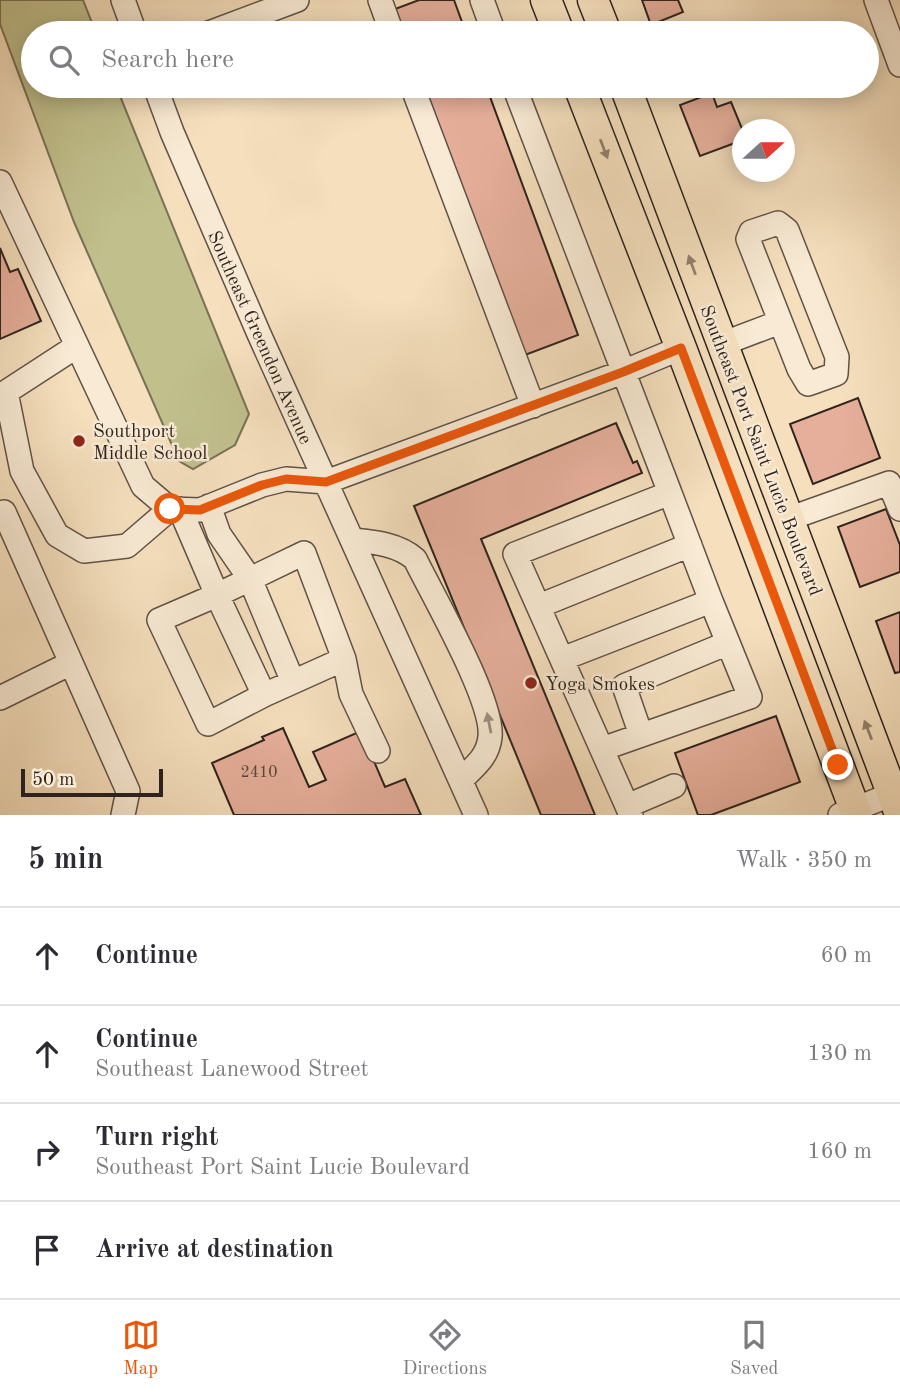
<!DOCTYPE html>
<html lang="en">
<head>
<meta charset="utf-8">
<style>
  body { margin:0; font-family:"Old Standard TT",serif; background:#f2f2f3; color:#2b2b33 }
  .compass { position:absolute; left:732px; top:119px; width:63px; height:63px; border-radius:50%; background:#fff; box-shadow:0 4px 18px #0003; rotate:69deg }
  .scale { position:absolute; left:21px; bottom:18px; width:142px; box-sizing:border-box; padding-left:7px; border:4px solid #2e231e; border-top:0; font-size:19px; line-height:24px; white-space:nowrap; color:#2e231e; -webkit-text-stroke:5px #f8ead4; paint-order:stroke }
  .stop { position:absolute; width:21px; height:21px; margin:-16px; border:5px solid #ea580c; border-radius:50%; background:#fff }
  .stop.end { background:#ea580c; border-color:#fff; box-shadow:0 2px 7px #0008 }
  .list { margin:0; padding:0; list-style:none }
  h2 { display:flex; justify-content:space-between; align-items:center; height:91px; margin:0; padding:0 28px; font-size:30px }
  h2 small { font-size:23px; font-weight:400; color:#7c7c81 }
  .list li { display:grid; grid-template-columns:46px 1fr auto; gap:21px; align-items:center; box-sizing:border-box; height:98px; padding:0 28px; border-top:2px solid #e1e1e2 }
  .list b { display:block; font-size:26px; white-space:nowrap }
  .list p { margin:0; font-size:23px; white-space:nowrap; color:#7c7c81 }
  .list em { font-size:23px; font-style:normal; color:#7c7c81 }
  .icon { flex:none; width:38px; height:38px; fill:none; stroke:currentColor; stroke-width:2; stroke-linecap:round; stroke-linejoin:round }
  .map { position:relative; flex:none; width:900px; height:815px; overflow:hidden }
  .search { position:absolute; background:#fff; box-shadow:0 4px 18px #0003; left:21px; right:21px; top:21px; height:77px; display:flex; align-items:center; gap:18px; box-sizing:border-box; padding:0 24px; border-radius:38px; color:#7c7c81; font-size:26px }
  .sheet { height:483px; background:#fff }
  nav { display:flex; justify-content:space-around; align-items:center; box-sizing:border-box; height:98px; border-top:2px solid #e1e1e2; background:#fff; font-size:19px; color:#7c7c81 }
  nav a { display:grid; justify-items:center; gap:4px }
  nav .on { color:#ea580c }
  .map>svg:first-child { display:block }
  .green { fill:#c1c08d; stroke:#787256; stroke-width:2 }
  .building { fill:#e6af9b; stroke:#2e231e; stroke-width:2 }
  .lines { fill:none; stroke-linecap:round; stroke-linejoin:round }
  .minor-casing { stroke:#605246; stroke-width:26 }
  .major-casing { stroke:#2e231e; stroke-width:33 }
  .minor { stroke:#f8ead4; stroke-width:23 }
  .major { stroke:#f5dfbd; stroke-width:30 }
  .oneway { fill:#92816e }
  .oneway2 { fill:#9d9082 }
  .route { stroke:#ea580c; stroke-width:9 }
  .poi-dot { fill:#8f2418; stroke:#f8ead4; stroke-width:2.5 }
  .labels { text-anchor:middle; stroke-width:5; stroke-linejoin:round; paint-order:stroke }
  .number-label { font-size:16px; fill:#5c463d }
  .street-label { font-size:19px; fill:#2e231e; stroke:#f8ead4 }
  .poi-label { font-size:19px; fill:#2e231e; stroke:#f8ead4; text-anchor:start }
</style>
</head>
<body>
<div class="map">
<svg width="900" height="815" viewBox="0 0 900 815">
  <rect width="100%" height="100%" fill="#f5dfbd"/>
  <filter id="stains"><feTurbulence type="fractalNoise" baseFrequency=".00286" numOctaves="4"/><feColorMatrix values="0 0 0 0 .2 0 0 0 0 .09 0 0 0 0 .02 0 0 0 .5 -.17"/></filter>
  <radialGradient id="worn" r=".72"><stop offset=".6" stop-color="#630" stop-opacity="0"/><stop offset="1" stop-color="#630" stop-opacity=".3"/></radialGradient>
  <path class="green" d="M0 0H83L96 33H33V86H116L249 414 235 445 193 469 179 461 74 222 0 24Z"/>
  <path class="building" d="M419 0H454L466 33H405L395 9Z
    M642 0H678L683 12 651 25Z
    M424 86H486L578 335 525 355Z
    M712 93 717 107 731 102 743 131V140L700 156 680 105Z
    M0 248 10 272 18 269 41 321 0 339Z
    M858 398 880 458 813 484 790 424Z
    M616 423 633 463 637 461 642 473 481 539 595 815H541L414 506Z
    M886 509 900 545V572L860 587 838 527Z
    M900 612V672L895 673 876 621Z
    M776 716 800 782 711 815H698L675 753Z
    M283 728 309 787 326 780 313 752 361 731 385 787 405 779 421 815H234L212 763 264 740 262 737Z"/>
  <g class="lines">
    <g class="minor-casing">
      <path id="minor" d="M123 0 135 33
        M380 0 392 33
        M482 0 494 33
        M876 0 900 65
        M209 33 297 0
        M155 86 172 132 259 334 476 815
        M412 86 533 406
        M514 86 670 493 515 554 631 815
        M0 182 143 486 170 509 200 510 262 485 286 479 326 482 623 372 681 348
        M778 223 787 230 837 357 836 374 808 384 799 369 748 239 751 232Z
        M722 344 780 322
        M77 346 6 392 22 471 57 535 84 551 127 546 170 509
        M209 506 219 534 250 579 293 682
        M180 509 217 595 159 620 208 724 264 695 217 595 304 553 344 659 264 695
        M0 513 4 512 128 791 123 815
        M788 519 889 483 900 509
        M353 540C374 542 398 544 415 559 433 596 494 701 490 737 488 757 474 767 461 780
        M539 606 690 545
        M344 659 351 694 378 751
        M562 659 711 601 670 493
        M0 698 71 663
        M641 735 624 686 728 643
        M602 749 750 697 711 601
        M627 806 674 786
        M840 815 900 791"/>
    </g>
    <g class="major-casing">
      <path id="major" d="M546 0 559 33
        M593 0 606 33
        M579 86 681 348 857 815
        M625 86 900 814"/>
    </g>
    <use href="#minor" class="minor"/>
    <use href="#major" class="major"/>
  </g>
  <defs><path id="oneway-solid" d="M-6-.8H1V-3.2L6.5 0L1 3.2V.8H-6Z" transform="scale(1.75)"/></defs>
  <g class="oneway">
    <use href="#oneway-solid" transform="translate(604 149) rotate(69)"/>
    <use href="#oneway-solid" transform="translate(692 265) rotate(-110)"/>
    <use href="#oneway-solid" transform="translate(868 730) rotate(-111)"/>
  </g>
  <use class="oneway2" href="#oneway-solid" transform="translate(489 723) rotate(-101)"/>
  <g class="lines">
    <path class="route" d="M170 509 200 510 262 485 286 479 326 482 623 372 681 348 838 765"/>
  </g>
  <g class="poi-dot">
    <circle cx="79" cy="441" r="7"/>
    <circle cx="531" cy="683" r="7"/>
  </g>
  <g class="labels">
    <g class="number-label">
      <text x="259" y="777">2410</text>
    </g>
    <g class="street-label">
      <text transform="translate(261 337) rotate(66)" y="7">Southeast Greendon Avenue</text>
      <text transform="translate(762 450) rotate(69)" y="7">Southeast Port Saint Lucie Boulevard</text>
    </g>
    <g class="poi-label">
      <text x="93" y="437">Southport<tspan x="93" dy="22">Middle School</tspan></text>
      <text x="545" y="690">Yoga Smokes</text>
    </g>
  </g>
  <rect width="100%" height="100%" filter="url(#stains)"/>
  <rect width="100%" height="100%" fill="url(#worn)"/>
</svg>
<svg class="compass" viewBox="-18 -18 36 36"><path d="M0-13l5 13h-10z" fill="#e53935"/><path d="M0 13l5-13h-10z" fill="#7c7c81"/></svg>
<div class="scale">50 m</div>
<div class="stop" style="left:170px;top:509px"></div>
<div class="stop end" style="left:838px;top:765px"></div>
<div class="search"><svg class="icon" aria-label="search" viewBox="0 0 24 24"><circle cx="10" cy="10" r="6"/><path d="M15 15l6 6"/></svg>Search here</div>
</div>
<section class="sheet">
<h2>5 min<small>Walk · 350 m</small></h2>
<ul class="list">
<li><svg class="icon" aria-label="ahead" viewBox="0 0 24 24"><path d="M12 20V5M6 11l6-6 6 6"/></svg><div><b>Continue</b></div><em>60 m</em></li>
<li><svg class="icon" aria-label="ahead" viewBox="0 0 24 24"><path d="M12 20V5M6 11l6-6 6 6"/></svg><div><b>Continue</b><p>Southeast Lanewood Street</p></div><em>130 m</em></li>
<li><svg class="icon" aria-label="right" viewBox="0 0 24 24"><path d="M7 20v-9h11M14 6l5 5-5 5"/></svg><div><b>Turn right</b><p>Southeast Port Saint Lucie Boulevard</p></div><em>160 m</em></li>
<li><svg class="icon" aria-label="arrive" viewBox="0 0 24 24"><path d="M6 21V4h12l-3 4 3 4H6"/></svg><div><b>Arrive at destination</b></div></li>
</ul>
</section>
<nav>
<a class="on"><svg class="icon" aria-label="map" viewBox="0 0 24 24"><path d="M3 6l6-2 6 2 6-2v14l-6 2-6-2-6 2zM9 4v14M15 6v14"/></svg>Map</a>
<a><svg class="icon" aria-label="directions" viewBox="0 0 24 24"><path d="M12 3l9 9-9 9-9-9zM9 14v-3h6M13 9l2 2-2 2"/></svg>Directions</a>
<a><svg class="icon" aria-label="saved" viewBox="0 0 24 24"><path d="M7 4h10v16l-5-4-5 4z"/></svg>Saved</a>
</nav>
</body>
</html>
